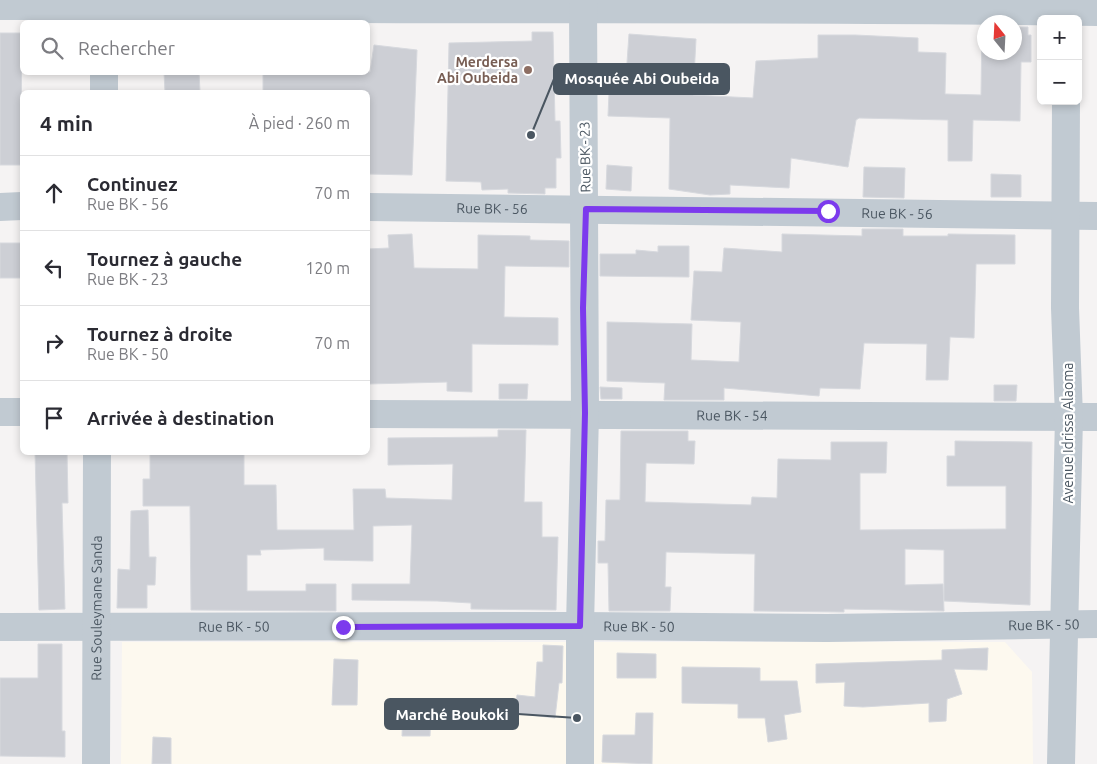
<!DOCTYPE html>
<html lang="fr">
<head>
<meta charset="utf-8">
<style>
  body { margin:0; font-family:Ubuntu,sans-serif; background:#f7f7f7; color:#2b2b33 }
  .controls { position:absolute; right:15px; top:15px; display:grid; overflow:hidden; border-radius:8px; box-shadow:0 2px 8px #0003 }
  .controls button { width:45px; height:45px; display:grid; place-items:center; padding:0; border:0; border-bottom:1px solid #e1e1e2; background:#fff; color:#2b2b33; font:25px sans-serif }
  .compass { position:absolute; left:977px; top:15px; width:45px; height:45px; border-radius:50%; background:#fff; box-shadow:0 2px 8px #0003; rotate:342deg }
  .stop { position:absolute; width:15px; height:15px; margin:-11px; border:4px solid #7c3aed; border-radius:50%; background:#fff }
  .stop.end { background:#7c3aed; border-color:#fff; box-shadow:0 1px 5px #0008 }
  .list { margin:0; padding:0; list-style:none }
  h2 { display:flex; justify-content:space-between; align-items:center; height:65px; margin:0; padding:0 20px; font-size:21px }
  h2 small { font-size:16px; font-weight:400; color:#7c7c81 }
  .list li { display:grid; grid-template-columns:32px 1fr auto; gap:15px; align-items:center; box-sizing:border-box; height:75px; padding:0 20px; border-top:1px solid #e1e1e2 }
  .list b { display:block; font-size:19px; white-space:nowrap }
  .list p { margin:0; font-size:16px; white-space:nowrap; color:#7c7c81 }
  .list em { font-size:16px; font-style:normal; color:#7c7c81 }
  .icon { flex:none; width:28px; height:28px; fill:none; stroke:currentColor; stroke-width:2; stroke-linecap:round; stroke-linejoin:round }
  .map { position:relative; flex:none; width:1097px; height:764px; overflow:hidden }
  .search { position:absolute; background:#fff; box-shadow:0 2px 8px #0003; left:20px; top:20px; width:350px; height:55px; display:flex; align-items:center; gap:12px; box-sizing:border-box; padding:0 18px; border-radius:8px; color:#7c7c81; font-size:19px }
  .panel { position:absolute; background:#fff; box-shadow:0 2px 8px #0003; left:20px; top:90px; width:350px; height:365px; border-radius:8px }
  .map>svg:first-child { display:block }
  .commercial { fill:#fdf9ef }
  .building { fill:#cdcfd5; stroke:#d7d9de }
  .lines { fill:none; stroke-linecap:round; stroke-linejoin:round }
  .minor { stroke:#c1cad2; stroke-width:28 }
  .route { stroke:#7c3aed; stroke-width:6 }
  .education-dot { fill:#8d6e63; stroke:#fff; stroke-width:2 }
  .labels { text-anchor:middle; stroke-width:4.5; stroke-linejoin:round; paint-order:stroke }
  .education-label { font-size:14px; font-weight:bold; fill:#785e54; stroke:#fff; text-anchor:end }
  .street-label { font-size:14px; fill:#4a5661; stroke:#fff }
  .leader { fill:none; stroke:#4a5661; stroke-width:2 }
  .callout-dot { fill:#4a5661; stroke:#fff; stroke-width:2 }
  .callout { fill:#4a5661; stroke:#4a5661; stroke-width:2 }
  .callout-label { font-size:15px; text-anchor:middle; font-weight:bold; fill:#fff }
</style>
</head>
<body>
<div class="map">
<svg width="1097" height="764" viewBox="0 0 1097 764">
  <rect width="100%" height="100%" fill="#f5f3f3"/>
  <path class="commercial" d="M122 642H1005L1032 672 1033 764H121Z"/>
  <path class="building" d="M982 26H984V52H1014V27H1028V35H1031V62H1021L1020 121 973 120 972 161H948V120L859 118 856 120 848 167 791 158 789 188 730 185V194L710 195 669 189 670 118 608 116 609 93H622L623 77H626L629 34 696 39 693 95 753 98 756 61 818 58V35H855L918 38V52L946 53 945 94 981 95Z
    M532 32H553L555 121H560L561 158H556V188H545V194L508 193V189L482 190 481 182 446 181 449 43 532 41Z
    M0 33H22L21 123H22V165H0Z
    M374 45 417 50 412 175 368 174V92H263V72H370Z
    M164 72H199L200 92H165Z
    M607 165 632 167 631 191 606 189Z
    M864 167 905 168 904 198 863 197Z
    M991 174 1021 175V197H991Z
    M862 229H903V236H948V234L1015 235V264H976L974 338 950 337 948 380H926L927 344 864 343 860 389 820 388 819 396 724 388V400H664L665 383 607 381V322L692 324 691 360 739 362 741 322 691 320 694 271 722 272 724 248 782 252V234L862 236Z
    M412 234 414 268 478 269V235L530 236V240L569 241V267L505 266 504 317 558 318V345L472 344V392L447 391V382L368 384V249L389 248 388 235Z
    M0 243H22V278H0Z
    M658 246H689V277L600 276V254H636V250L658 252Z
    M499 384H528L527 399H499Z
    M994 385H1017L1016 401H994Z
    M600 387 622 388V399H601Z
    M498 430H526L524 502H542V537H558L556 610 471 609V603L437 601 352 600V584H410L412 525 373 526V561L324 560V548L260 550 261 555H247V591H306V584H336V611L191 610 190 506H143V479H150V452H244V485H276L277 530H354L353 489H385L386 498 452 500 453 464 388 465V438L498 437Z
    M621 431H688V441H695L694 464 646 463 645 502 751 505 752 497 777 498 778 459 831 460V442H887L886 473H860V530L1006 529V486H947V456H955V441L1032 442 1030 605 944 601V550L905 549V585L943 584 944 611 844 609V612L754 611 755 554 666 552 665 587H671L670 611H609L608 563H598V541H605L606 500H620Z
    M35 452H67L68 503H62L65 609 39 610Z
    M148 510 149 557H156L155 585H147V608H117L118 569 130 570 131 511Z
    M38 644H62V731H65V757L0 756V678H38Z
    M543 645 563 646 562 683H559L555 718 515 713 517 695 535 697 537 662H543Z
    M988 648 987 670 954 669 962 694 947 699 946 721 929 722V703L863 707 844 706 845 682 816 683V664L942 660V650Z
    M617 653 656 654V678H617Z
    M334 659 358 660 357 705H332Z
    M682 667 760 668V681H797L801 712 784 715 787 739 768 742 765 718H738V704L682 703Z
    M403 707 431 708 430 736H402Z
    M636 713H653L652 764 602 762 603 735H635Z
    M153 737 171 738V764H152Z"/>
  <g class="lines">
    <g class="minor">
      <path d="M0 6C118 5 235 9 353 9 601 10 849 8 1097 12"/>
      <path d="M104 92V72"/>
      <path d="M0 207 22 206"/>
      <path id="s1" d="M368 207 1097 216"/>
      <path d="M0 412H22"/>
      <path id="s2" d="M368 414 1097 417"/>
      <path id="s3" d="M0 627 580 626 827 628 1097 624"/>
      <path id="s4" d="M96 764 97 452"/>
      <path d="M580 764V626L585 413 583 0"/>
      <path d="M1061 764 1069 417 1065 308 1066 101"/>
    </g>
  </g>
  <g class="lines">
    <path class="route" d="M343 627 580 626 585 413 583 308 586 209 828 211"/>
  </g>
  <circle class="education-dot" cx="528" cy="70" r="5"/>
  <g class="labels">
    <g class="education-label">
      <text x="518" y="67">Merdersa<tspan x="518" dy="16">Abi Oubeida</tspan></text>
    </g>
    <g class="street-label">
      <text transform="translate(585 157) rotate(-91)" y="5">Rue BK - 23</text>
      <text dy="5" stroke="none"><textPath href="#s1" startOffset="124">Rue BK - 56</textPath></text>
      <text dy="5" stroke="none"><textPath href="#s1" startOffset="529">Rue BK - 56</textPath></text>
      <text dy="5" stroke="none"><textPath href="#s2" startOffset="364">Rue BK - 54</textPath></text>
      <text transform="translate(1068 433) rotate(-90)" y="5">Avenue Idrissa Alaoma</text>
      <text dy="5" stroke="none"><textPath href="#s4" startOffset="156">Rue Souleymane Sanda</textPath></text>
      <text dy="5" stroke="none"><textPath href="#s3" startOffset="1044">Rue BK - 50</textPath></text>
      <text dy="5" stroke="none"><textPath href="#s3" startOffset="639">Rue BK - 50</textPath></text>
      <text dy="5" stroke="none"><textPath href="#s3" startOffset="234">Rue BK - 50</textPath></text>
    </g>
  </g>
  <path class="leader" d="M531 135L554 79M577 718L518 714"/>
  <g class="callout-dot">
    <circle cx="531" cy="135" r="5"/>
    <circle cx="577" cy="718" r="5"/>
  </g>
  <g class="callout">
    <rect x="554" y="64" width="175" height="30" rx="5"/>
    <rect x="385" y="699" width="133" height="30" rx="5"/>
  </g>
  <g class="callout-label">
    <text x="642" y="84">Mosquée Abi Oubeida</text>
    <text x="452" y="720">Marché Boukoki</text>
  </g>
</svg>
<div class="controls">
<button>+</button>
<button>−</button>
</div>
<svg class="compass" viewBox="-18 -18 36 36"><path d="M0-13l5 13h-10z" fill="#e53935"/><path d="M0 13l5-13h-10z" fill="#7c7c81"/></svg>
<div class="stop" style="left:828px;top:211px"></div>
<div class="stop end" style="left:343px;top:627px"></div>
<div class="search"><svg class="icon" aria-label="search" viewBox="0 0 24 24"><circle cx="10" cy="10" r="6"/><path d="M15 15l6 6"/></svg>Rechercher</div>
<section class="panel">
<h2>4 min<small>À pied · 260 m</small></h2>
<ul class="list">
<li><svg class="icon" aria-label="ahead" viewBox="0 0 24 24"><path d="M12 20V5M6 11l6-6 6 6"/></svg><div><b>Continuez</b><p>Rue BK - 56</p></div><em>70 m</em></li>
<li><svg class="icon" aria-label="left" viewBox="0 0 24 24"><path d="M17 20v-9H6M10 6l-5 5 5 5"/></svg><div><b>Tournez à gauche</b><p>Rue BK - 23</p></div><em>120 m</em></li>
<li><svg class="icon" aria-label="right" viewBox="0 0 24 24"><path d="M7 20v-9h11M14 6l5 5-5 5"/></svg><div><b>Tournez à droite</b><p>Rue BK - 50</p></div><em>70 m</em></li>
<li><svg class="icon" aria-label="arrive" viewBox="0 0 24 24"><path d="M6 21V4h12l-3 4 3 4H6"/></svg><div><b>Arrivée à destination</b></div></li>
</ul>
</section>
</div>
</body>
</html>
